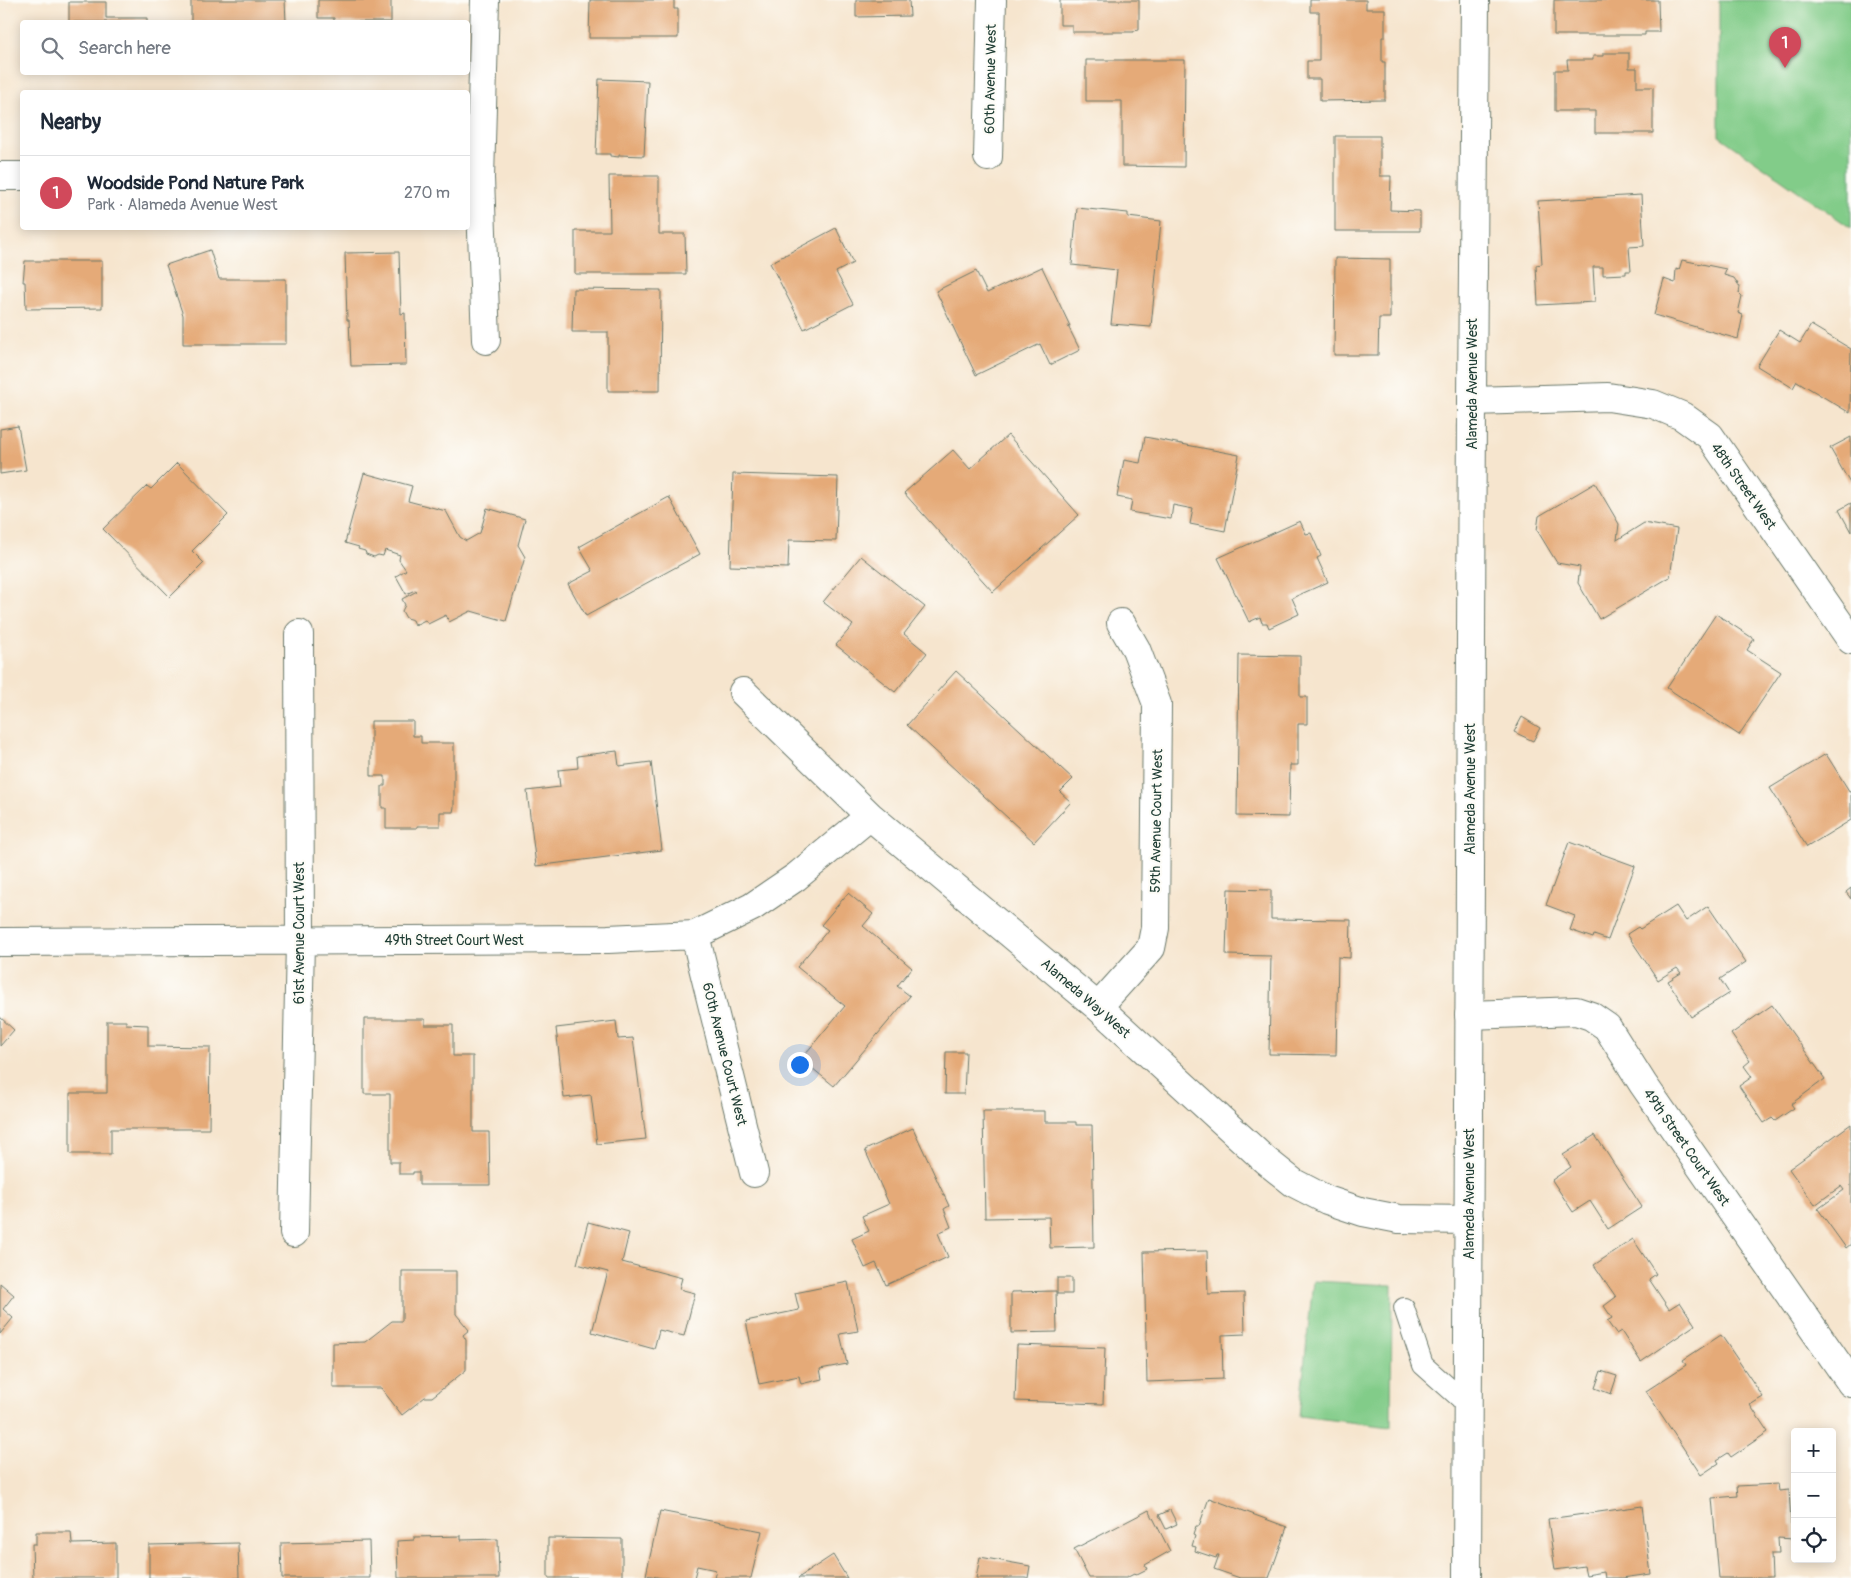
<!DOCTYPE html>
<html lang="en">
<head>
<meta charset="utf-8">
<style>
  body { margin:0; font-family:Pangolin,sans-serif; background:#f6f6f7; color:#1f2937 }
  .controls { position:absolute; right:15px; bottom:15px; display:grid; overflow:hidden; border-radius:5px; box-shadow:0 2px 12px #0003 }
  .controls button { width:45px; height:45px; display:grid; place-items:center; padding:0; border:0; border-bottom:1px solid #e0e1e3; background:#fff; color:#1f2937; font:25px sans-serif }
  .you { position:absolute; left:799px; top:1064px; width:18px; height:18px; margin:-12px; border:4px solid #fff; border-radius:50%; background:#1a73e8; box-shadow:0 0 0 8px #1a73e833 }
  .badge { display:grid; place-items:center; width:32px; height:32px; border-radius:50%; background:#d1495b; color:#fff; font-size:16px; font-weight:700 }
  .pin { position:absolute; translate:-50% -41px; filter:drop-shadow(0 1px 2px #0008) }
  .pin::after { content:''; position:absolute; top:26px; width:18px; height:15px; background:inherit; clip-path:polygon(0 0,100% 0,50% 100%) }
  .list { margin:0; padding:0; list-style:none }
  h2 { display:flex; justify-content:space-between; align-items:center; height:65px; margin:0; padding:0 20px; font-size:21px }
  h2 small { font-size:16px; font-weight:400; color:#747a83 }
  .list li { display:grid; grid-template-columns:32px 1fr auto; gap:15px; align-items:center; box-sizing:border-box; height:75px; padding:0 20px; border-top:1px solid #e0e1e3 }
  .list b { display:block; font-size:19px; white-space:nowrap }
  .list p { margin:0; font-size:16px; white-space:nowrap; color:#747a83 }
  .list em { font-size:16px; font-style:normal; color:#747a83 }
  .icon { flex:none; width:28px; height:28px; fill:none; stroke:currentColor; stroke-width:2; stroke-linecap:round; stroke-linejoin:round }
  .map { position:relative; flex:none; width:1851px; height:1578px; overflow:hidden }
  .search { position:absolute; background:#fff; box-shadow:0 2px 12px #0003; left:20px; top:20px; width:450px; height:55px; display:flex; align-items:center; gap:12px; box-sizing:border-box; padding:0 18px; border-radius:5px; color:#747a83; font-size:19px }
  .panel { position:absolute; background:#fff; box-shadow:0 2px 12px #0003; left:20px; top:90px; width:450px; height:140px; border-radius:5px }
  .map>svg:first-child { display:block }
  .green { fill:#82cc89; stroke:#50845e }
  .building { fill:#e5aa78 }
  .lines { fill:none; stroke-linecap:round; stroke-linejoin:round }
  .lane-casing { stroke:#6a786a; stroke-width:22 }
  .street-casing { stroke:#6a786a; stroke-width:30 }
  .secondary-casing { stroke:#6a786a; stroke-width:30 }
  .lane { stroke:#fff; stroke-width:20 }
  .street { stroke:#fff; stroke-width:28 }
  .secondary { stroke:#fff; stroke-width:28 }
  .labels { text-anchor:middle; stroke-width:4.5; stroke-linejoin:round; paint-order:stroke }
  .street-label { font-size:14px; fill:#1f3d34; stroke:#fdfcf7 }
</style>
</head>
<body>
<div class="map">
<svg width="1851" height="1578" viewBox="0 0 1851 1578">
  <rect width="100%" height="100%" fill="#fdfcf7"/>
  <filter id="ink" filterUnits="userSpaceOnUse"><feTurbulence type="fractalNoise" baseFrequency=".02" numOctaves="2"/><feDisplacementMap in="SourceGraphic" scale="10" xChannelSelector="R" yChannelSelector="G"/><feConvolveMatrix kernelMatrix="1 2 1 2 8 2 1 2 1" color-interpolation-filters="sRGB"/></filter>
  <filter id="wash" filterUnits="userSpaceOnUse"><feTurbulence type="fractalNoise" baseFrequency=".0096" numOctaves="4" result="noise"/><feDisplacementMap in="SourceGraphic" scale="20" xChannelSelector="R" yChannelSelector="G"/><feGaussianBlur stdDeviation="1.12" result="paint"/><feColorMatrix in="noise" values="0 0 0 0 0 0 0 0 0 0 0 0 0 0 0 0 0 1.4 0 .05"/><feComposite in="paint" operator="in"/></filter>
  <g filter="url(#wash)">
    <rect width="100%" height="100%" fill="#f6e5ce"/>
    <path class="green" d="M1719 0H1851V228L1719 136Z
      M1313 1281 1392 1285 1391 1427 1299 1416Z"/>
    <g id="blocks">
      <path class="building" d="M191 0H285L286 22H191Z
        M318 0H391V22H334V18H318Z
        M590 0H674V9H678V38H589Z
        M856 0H909L910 16 856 17Z
        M1060 0H1139V30L1134 31V32H1072V25H1060Z
        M1310 0H1366V9H1385V37H1382V62H1385V100L1320 101V79H1307V61H1319V12H1310Z
        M1554 0H1658L1659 32H1645V35H1554Z
        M69 2H106V18H147V22H69Z
        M1603 53H1629V68H1637V87H1653V133H1595V111H1555V70H1568L1567 60H1593V56H1603Z
        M1086 60H1185L1184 167 1122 166V101H1086Z
        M599 79 648 81 644 156 619 155V157L610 156V154H596Z
        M1335 136H1380V176H1391L1390 210 1420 211V231H1335Z
        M609 176H659V234H685L686 274H575V231H610Z
        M1641 195 1644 246 1629 247 1631 271H1626V274L1603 275V267H1593L1595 302 1538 305 1536 265 1542 264 1538 201Z
        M1077 208 1128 213V217L1161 221 1151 327 1111 324 1117 270 1072 265Z
        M836 228 853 263 836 272 853 304 804 329 770 263Z
        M210 250 219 279H286V344H183V315L166 265Z
        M399 252 401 314 405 313 406 365 351 366 349 320H347L345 253Z
        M1335 258 1390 259V318H1379L1378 355H1334Z
        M1682 260 1726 269 1724 275 1734 278 1740 287 1739 293 1742 296 1738 313 1743 315 1738 339 1654 315 1664 279 1675 283 1676 269 1679 270Z
        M25 261H102V308L26 309 25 282H23Z
        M1042 267 1070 326H1068L1080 350 1050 365 1040 344 976 375 936 291 976 271 987 293Z
        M573 289 661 290 660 391H608V332H572Z
        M1811 325 1851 349 1850 413 1797 381 1793 388 1757 366 1779 330 1800 343Z
        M18 426 26 470 0 474V429Z
        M1008 435 1079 515 993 592 904 493 953 450 970 469Z
        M1145 437 1239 455 1225 531 1190 524 1193 509 1173 505 1171 519 1130 512 1132 500 1117 497 1124 460 1140 463Z
        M1851 437V485L1830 448Z
        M177 463 228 515 192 551 204 563 170 597 103 529 147 486 151 489Z
        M364 473 412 486 408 501 446 511 460 537 466 541 480 533 487 508 525 519 518 545 525 557 506 621 471 611 449 622 446 615 428 624 425 620 415 625 413 620 406 618 402 611 405 605 402 599 417 591 415 590 406 594 396 576 406 570 399 560 400 555 385 550 383 556 378 555 374 557 366 554 365 551 358 549 359 547 345 543Z
        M733 474 838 477 836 541 789 540 788 568 730 566Z
        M1595 483 1619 524 1617 540 1644 523 1677 529 1670 577 1599 619 1578 583 1580 567 1557 563 1537 530 1539 516Z
        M669 497 700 554 586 616 568 584 593 571 579 547Z
        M1851 503V532L1839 510Z
        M1300 521 1306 534 1311 533 1321 556 1317 558 1328 582 1292 598 1299 614 1269 628 1267 623H1262L1260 617 1249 622 1218 558Z
        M861 556 925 607 904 634 927 653 895 692 836 645 853 625 823 602Z
        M1716 614 1754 639 1747 650 1781 672 1739 735 1667 688Z
        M1239 655 1300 656V697H1307V724H1298V765H1290L1289 817 1237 816Z
        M956 671 1073 779 1060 792 1071 802 1034 842 907 725Z
        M1522 717 1540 728 1533 741 1514 732Z
        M371 721H413V736H421V743H454V807L453 812H440V826H417V828H386V808H382V786H385V776H371Z
        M617 751 619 766 651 762 662 850 536 866 527 791 560 787 558 770 578 768 577 756Z
        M1826 754 1851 794V820L1807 847 1770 788Z
        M1569 842 1635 866 1608 940 1594 935 1593 938 1570 930 1575 916 1546 905Z
        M1851 888V899L1846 892Z
        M1228 889 1271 890V919L1351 920 1350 958 1338 957 1336 1055 1269 1054 1271 956 1226 955Z
        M848 893 873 914 863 926 912 968 897 986 910 996 834 1086 801 1059 845 1006 797 967 828 930 821 925Z
        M1676 906 1686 921 1708 906 1746 962 1720 979 1729 993 1691 1017 1668 981 1681 973 1677 968 1658 980 1627 934 1638 927 1640 929Z
        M1772 1005 1825 1079 1791 1104 1794 1108 1775 1121 1772 1118 1764 1123 1739 1086 1752 1077 1744 1066 1750 1061 1731 1034Z
        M0 1017 14 1030 0 1046Z
        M364 1019H425V1025H453V1056H473V1132H489L490 1185H419V1172H413V1174H399V1162H390V1094H364Z
        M107 1021H126V1024L148 1025V1046L210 1047 209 1129H111V1154H70V1093H107Z
        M616 1021 618 1039 633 1038 646 1139 597 1144 591 1095 564 1098 556 1028Z
        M946 1052H966L964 1094H945Z
        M983 1111H1045V1122H1076V1125H1092L1094 1247 1050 1248 1049 1217 985 1218Z
        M1851 1124V1244L1846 1248 1818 1209 1844 1190 1841 1186 1815 1205 1789 1169Z
        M913 1128 949 1206 944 1209 951 1227 938 1233 948 1257 886 1285 876 1263 865 1268 852 1239 869 1231 862 1216 889 1204 865 1150Z
        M1595 1135 1642 1207 1608 1229 1590 1201 1573 1212 1552 1180 1571 1167 1563 1155Z
        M588 1222 629 1233 622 1262 682 1278 679 1289 695 1293 684 1336 659 1330 654 1349 592 1332 608 1272 577 1264Z
        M1633 1239 1656 1274 1649 1279 1669 1309 1680 1302 1695 1325 1641 1362 1621 1331 1616 1334 1607 1321 1612 1318 1604 1306 1616 1297 1594 1265Z
        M1207 1251 1208 1294 1244 1293 1245 1334 1222 1335 1223 1379 1147 1382 1144 1252Z
        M402 1271H456V1314L469 1330 463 1335 466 1340V1370L432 1397H425L402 1415 381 1388H333V1343L365 1342 392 1321H402Z
        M1057 1278H1072V1294H1057Z
        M848 1282 858 1331 840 1334 847 1364 820 1369 822 1379 801 1384 799 1376 759 1384 746 1321 799 1310 795 1293Z
        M0 1283 14 1295 3 1309 13 1318 0 1334Z
        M1056 1291 1057 1332 1011 1333V1292Z
        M1721 1335 1763 1397 1750 1405 1768 1432 1731 1457 1728 1453 1717 1460 1719 1463 1701 1475 1646 1391 1686 1365 1683 1360Z
        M1017 1345 1105 1348 1103 1404 1015 1401Z
        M1601 1371 1617 1376 1611 1394 1595 1388Z
        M1778 1484 1779 1491 1789 1490 1791 1524H1793L1794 1539 1778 1538 1779 1554H1771L1772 1578H1719L1712 1498 1738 1496 1737 1486Z
        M1209 1498 1287 1527 1269 1578H1240L1214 1569 1219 1555H1217L1216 1558 1195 1551 1196 1547 1192 1546 1195 1536 1193 1535 1196 1526H1199Z
        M1642 1506 1651 1574 1622 1578H1605L1604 1572 1586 1575 1584 1566 1555 1570 1548 1519Z
        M1149 1510 1170 1551 1145 1565 1147 1569 1135 1575 1134 1574 1126 1578H1089L1074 1549Z
        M1170 1510 1177 1524 1166 1529 1159 1515Z
        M660 1511 762 1531 751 1578H714L716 1570 697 1566 694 1578H662L646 1575Z
        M36 1532H71L72 1544 116 1543V1578H33L32 1544H36Z
        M461 1536V1540L498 1539 499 1578H398L397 1541 414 1540V1537Z
        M548 1538 622 1539V1578H548Z
        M369 1541 370 1578H282L281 1543Z
        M238 1543 239 1578H149V1545Z
        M833 1555 847 1578H798Z
        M980 1557 1030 1566 1028 1578H976Z"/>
    </g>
  </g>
  <g filter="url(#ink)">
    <use href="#blocks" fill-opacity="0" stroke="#6a786a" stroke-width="1"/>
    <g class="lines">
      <g class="lane-casing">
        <path id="lane" d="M1404 1308 1423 1365 1468 1405"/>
      </g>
      <g class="street-casing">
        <path id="street" d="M485 0 480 178 486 340
          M988 157 992 0
          M0 176H22
          M1472 401 1608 397 1653 404 1682 416 1710 436 1851 640
          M743 692 870 816 1098 1007 1265 1160 1294 1183 1327 1200 1363 1212 1399 1219 1469 1220
          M695 935 754 1173
          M0 942 608 939 695 935 752 907 796 877 870 816
          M1098 1007 1151 948 1155 928 1157 704 1136 649 1121 623
          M1469 1015 1576 1011 1591 1016 1607 1027 1643 1084 1851 1383
          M294 1233 300 941 299 634"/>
      </g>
      <g class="secondary-casing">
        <path id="secondary" d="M1467 1578 1472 401 1475 0"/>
      </g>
      <use href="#lane" class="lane"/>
      <use href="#street" class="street"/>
      <use href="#secondary" class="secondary"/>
    </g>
  </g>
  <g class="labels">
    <g class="street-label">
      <text transform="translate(990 79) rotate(-89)" y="5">60th Avenue West</text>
      <text transform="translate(1472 384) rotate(-90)" y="5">Alameda Avenue West</text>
      <text transform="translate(1744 486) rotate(55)" y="5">48th Street West</text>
      <text transform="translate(1470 789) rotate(-90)" y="5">Alameda Avenue West</text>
      <text transform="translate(1156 821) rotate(-89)" y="5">59th Avenue Court West</text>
      <text transform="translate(299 933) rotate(-90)" y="5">61st Avenue Court West</text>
      <text x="454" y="945">49th Street Court West</text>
      <text transform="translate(1086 998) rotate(41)" y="5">Alameda Way West</text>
      <text transform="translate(725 1054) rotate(76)" y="5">60th Avenue Court West</text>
      <text transform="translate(1687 1147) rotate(55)" y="5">49th Street Court West</text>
      <text transform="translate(1469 1194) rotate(-90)" y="5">Alameda Avenue West</text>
    </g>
  </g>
</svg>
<div class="controls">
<button>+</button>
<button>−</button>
<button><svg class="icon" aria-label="locate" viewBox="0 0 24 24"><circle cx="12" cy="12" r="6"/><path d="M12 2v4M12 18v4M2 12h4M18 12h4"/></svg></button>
</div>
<div class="you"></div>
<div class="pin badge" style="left:1785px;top:68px">1</div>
<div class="search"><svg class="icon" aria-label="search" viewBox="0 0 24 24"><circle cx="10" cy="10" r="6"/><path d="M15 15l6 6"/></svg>Search here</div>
<section class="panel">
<h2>Nearby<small></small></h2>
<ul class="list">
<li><span class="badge">1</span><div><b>Woodside Pond Nature Park</b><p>Park · Alameda Avenue West</p></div><em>270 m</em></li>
</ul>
</section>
</div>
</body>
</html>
